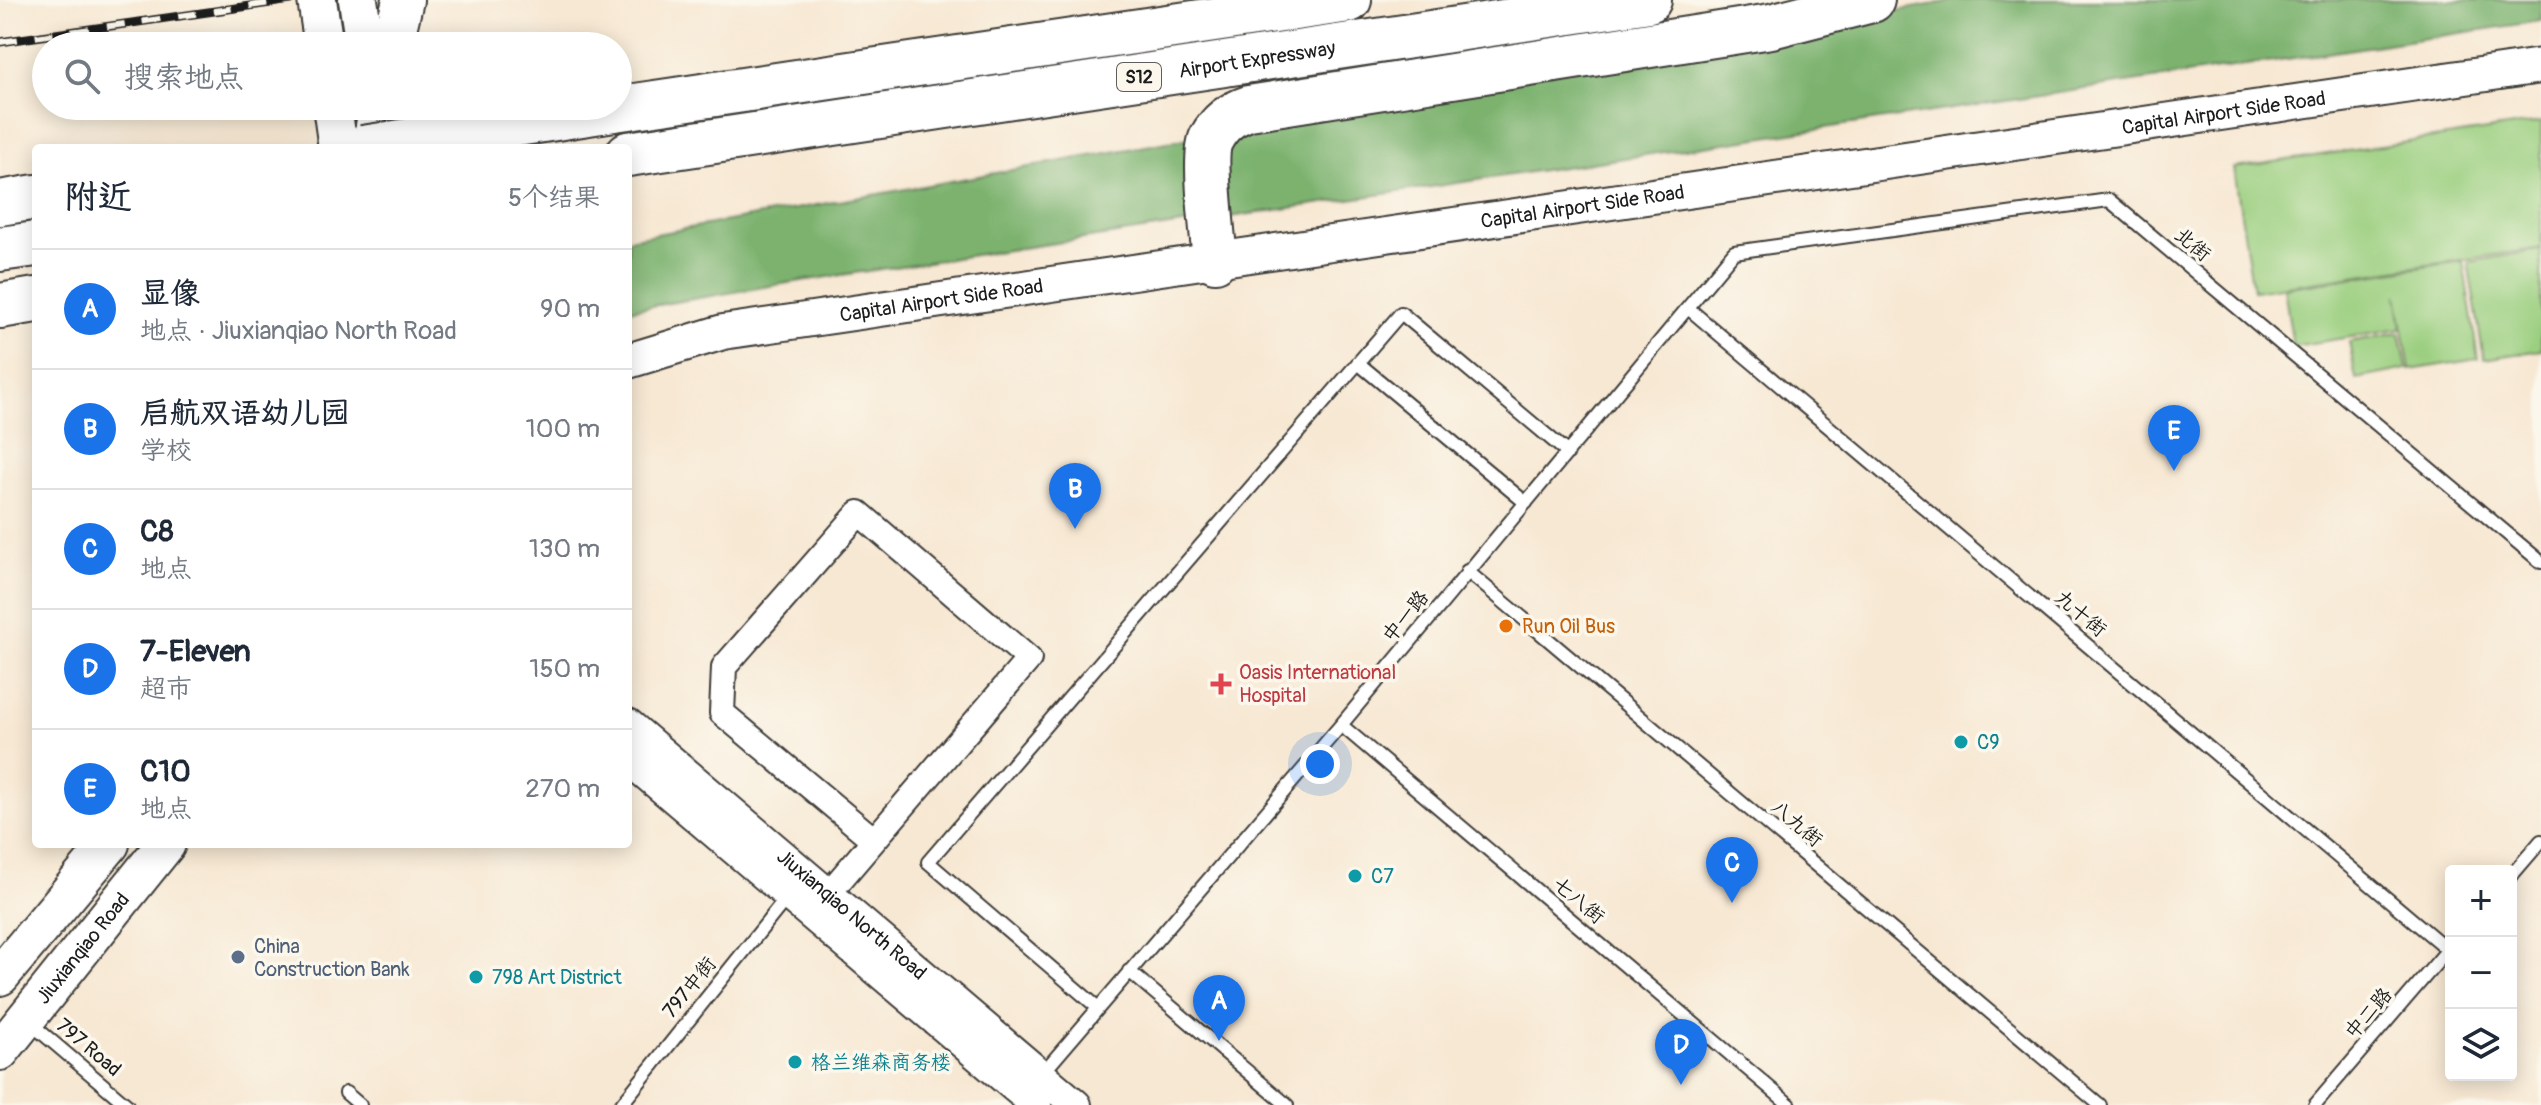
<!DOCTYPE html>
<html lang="zh">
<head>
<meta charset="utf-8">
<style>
  body { margin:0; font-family:Pangolin,"LXGW WenKai TC",sans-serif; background:#f6f6f7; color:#1f2937 }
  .controls { position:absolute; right:24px; bottom:24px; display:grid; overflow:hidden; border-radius:8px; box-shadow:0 4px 20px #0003 }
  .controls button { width:72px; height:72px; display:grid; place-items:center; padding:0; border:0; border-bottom:2px solid #e0e1e3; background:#fff; color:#1f2937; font:40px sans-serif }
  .you { position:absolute; left:1320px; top:764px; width:28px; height:28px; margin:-20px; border:6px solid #fff; border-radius:50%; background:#1a73e8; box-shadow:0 0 0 12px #1a73e833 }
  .badge { display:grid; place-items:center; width:52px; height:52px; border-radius:50%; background:#1a73e8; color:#fff; font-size:26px; font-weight:700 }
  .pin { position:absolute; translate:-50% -66px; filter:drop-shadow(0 2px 4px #0008) }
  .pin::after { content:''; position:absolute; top:42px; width:28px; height:24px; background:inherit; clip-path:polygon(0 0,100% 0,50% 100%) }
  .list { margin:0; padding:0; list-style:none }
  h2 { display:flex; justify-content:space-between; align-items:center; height:104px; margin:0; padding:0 32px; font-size:34px }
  h2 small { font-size:26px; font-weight:400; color:#747a83 }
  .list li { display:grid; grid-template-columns:52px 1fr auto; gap:24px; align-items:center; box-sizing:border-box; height:120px; padding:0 32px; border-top:2px solid #e0e1e3 }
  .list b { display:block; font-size:30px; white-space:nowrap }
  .list p { margin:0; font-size:26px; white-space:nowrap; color:#747a83 }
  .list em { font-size:26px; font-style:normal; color:#747a83 }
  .icon { flex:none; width:44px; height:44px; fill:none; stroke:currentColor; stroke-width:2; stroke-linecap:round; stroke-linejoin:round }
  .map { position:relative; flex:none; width:2541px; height:1105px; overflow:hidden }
  .search { position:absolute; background:#fff; box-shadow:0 4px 20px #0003; left:32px; top:32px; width:600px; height:88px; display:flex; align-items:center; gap:20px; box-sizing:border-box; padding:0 28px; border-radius:44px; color:#747a83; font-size:30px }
  .panel { position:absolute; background:#fff; box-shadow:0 4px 20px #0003; left:32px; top:144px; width:600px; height:704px; border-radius:8px }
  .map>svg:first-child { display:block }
  .green { fill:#9bcf80; stroke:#5c764e; stroke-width:2 }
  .forest { fill:#7cb26e; stroke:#4c6745; stroke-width:2 }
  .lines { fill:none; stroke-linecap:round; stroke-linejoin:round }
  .service-casing { stroke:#3d3b37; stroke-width:16 }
  .minor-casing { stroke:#3d3b37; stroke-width:28 }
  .tertiary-casing { stroke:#3d3b37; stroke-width:34 }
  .secondary-casing { stroke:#3d3b37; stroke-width:38 }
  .primary-casing { stroke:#3d3b37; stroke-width:42 }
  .trunk-casing { stroke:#3d3b37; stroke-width:44 }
  .motorway-casing { stroke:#3d3b37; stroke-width:48 }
  .service { stroke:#fff; stroke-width:12 }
  .minor { stroke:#fff; stroke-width:24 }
  .tertiary { stroke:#fff; stroke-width:30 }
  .secondary { stroke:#fff; stroke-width:34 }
  .primary { stroke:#fff; stroke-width:38 }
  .trunk { stroke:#fff; stroke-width:40 }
  .motorway { stroke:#fff; stroke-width:44 }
  .rail-casing { stroke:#1c1c1c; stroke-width:9 }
  .rail { stroke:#fbf7ec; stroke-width:6; stroke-dasharray:18; stroke-linecap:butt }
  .motorway-bridge-casing { stroke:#3d3b37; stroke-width:48; stroke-linecap:butt }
  .motorway-bridge { stroke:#fff; stroke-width:44 }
  .food-dot { fill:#e8710a; stroke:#fbf7ec; stroke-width:3 }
  .health-dot { fill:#e0444e; stroke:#fbf7ec; stroke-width:3 }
  .culture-dot { fill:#0f9aa8; stroke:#fbf7ec; stroke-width:3 }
  .service-dot { fill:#5c6f8a; stroke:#fbf7ec; stroke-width:3 }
  .labels { text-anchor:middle; stroke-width:7; stroke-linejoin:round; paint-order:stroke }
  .shield { fill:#fbf7ec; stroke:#5f5e5a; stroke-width:2 }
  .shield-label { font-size:18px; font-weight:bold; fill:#1c1c1c }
  .street-label { font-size:20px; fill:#1c1c1c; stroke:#fbf7ec }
  .food-label { font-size:20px; fill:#c56008; stroke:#fbf7ec; text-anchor:start }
  .health-label { font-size:20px; fill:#be3a42; stroke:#fbf7ec; text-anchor:start }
  .culture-label { font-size:20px; fill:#0d838f; stroke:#fbf7ec; text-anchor:start }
  .service-label { font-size:20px; fill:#4e5e75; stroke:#fbf7ec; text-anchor:start }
</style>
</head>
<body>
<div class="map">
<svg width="2541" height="1105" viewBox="0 0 2541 1105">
  <rect width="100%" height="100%" fill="#fbf7ec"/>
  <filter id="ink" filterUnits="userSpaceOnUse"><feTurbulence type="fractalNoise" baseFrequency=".0125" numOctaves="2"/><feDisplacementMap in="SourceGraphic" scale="16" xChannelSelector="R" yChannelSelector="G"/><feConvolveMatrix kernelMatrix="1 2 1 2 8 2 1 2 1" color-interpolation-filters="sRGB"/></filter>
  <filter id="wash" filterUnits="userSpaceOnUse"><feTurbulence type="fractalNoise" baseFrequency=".006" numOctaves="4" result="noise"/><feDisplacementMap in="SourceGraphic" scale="32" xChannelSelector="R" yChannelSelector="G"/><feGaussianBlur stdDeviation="1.8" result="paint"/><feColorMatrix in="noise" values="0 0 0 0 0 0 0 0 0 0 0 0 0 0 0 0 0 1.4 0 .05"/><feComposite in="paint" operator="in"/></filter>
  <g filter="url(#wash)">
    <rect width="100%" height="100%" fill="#f7e8d3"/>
    <path class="green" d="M2541 122V248L2253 291 2234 168Z
      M2541 250V350L2484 359 2468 262Z
      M2463 261 2478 359 2410 370 2397 295 2402 329 2293 346 2284 288Z
      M2400 333 2407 369 2356 379 2349 342Z"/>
    <path class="forest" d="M1957 0H2541V21L788 283 628 310V239Z"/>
  </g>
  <g filter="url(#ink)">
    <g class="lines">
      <g class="service-casing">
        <path id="service" d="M1688 308 2448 950
          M1358 363 1526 503
          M1467 571 2100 1105
          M1341 725 1790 1105
          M2511 876 2541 841
          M1129 971 1287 1105
          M1097 1007 928 862 1401 313 1568 453
          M28 1021 127 1105
          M1041 1075 1341 725 1734 252 2109 200 2541 562
          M346 1093 360 1105
          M621 1105 789 895
          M2315 1105 2451 946"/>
      </g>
      <g class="minor-casing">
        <path id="minor" d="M828 894 1029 659 859 513 724 667 722 713 874 840"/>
      </g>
      <g class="tertiary-casing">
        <g id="tertiary">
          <path id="s1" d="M628 724 1076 1105"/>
          <path d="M628 759 1036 1105"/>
        </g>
      </g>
      <g class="secondary-casing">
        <g id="secondary">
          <path id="s2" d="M628 361 723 332 2541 66"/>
        </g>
      </g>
      <g class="primary-casing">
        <g id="primary">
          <path d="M317 0 324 46"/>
          <path d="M358 0 365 46"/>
          <path d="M332 106 338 148"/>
          <path d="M0 976 110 844"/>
          <path id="s3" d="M0 1051 166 844"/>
        </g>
      </g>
      <g class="trunk-casing">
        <path id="trunk" d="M392 46 403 0
          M376 126 380 106"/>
      </g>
      <g class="motorway-casing">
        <g id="motorway">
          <path d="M601 111 1349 0"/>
          <path id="s4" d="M628 154 1649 0"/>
          <path d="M0 203 36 197"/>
          <path d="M0 249 36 244"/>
          <path d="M1215 260C1213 238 1203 155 1211 139 1220 122 1231 114 1249 108L1771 26 1872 0"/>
          <path d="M0 306 36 300"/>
        </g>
      </g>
      <use href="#service" class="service"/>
      <use href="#minor" class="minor"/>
      <use href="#tertiary" class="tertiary"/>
      <use href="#secondary" class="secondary"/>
      <use href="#primary" class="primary"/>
      <use href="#trunk" class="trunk"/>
      <use href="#motorway" class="motorway"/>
      <g class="rail-casing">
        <path id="rail" d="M0 42 291 0"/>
      </g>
      <use href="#rail" class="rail"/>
      <g class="motorway-bridge-casing">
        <path id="motorway-bridge" d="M363 148 601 111"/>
      </g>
      <use href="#motorway-bridge" class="motorway-bridge"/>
    </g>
  </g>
  <circle class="food-dot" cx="1506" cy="626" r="8"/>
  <path class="health-dot" d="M1217 672h8v8h8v8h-8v8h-8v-8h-8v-8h8z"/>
  <g class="culture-dot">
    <circle cx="1961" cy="742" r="8"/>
    <circle cx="1355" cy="876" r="8"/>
    <circle cx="476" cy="977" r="8"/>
    <circle cx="795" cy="1062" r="8"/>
  </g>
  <circle class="service-dot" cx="238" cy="957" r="8"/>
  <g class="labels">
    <rect class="shield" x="1117" y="63" width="44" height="28" rx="6"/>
    <g class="shield-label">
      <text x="1139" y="83">S12</text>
    </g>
    <g class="street-label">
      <text dy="7" stroke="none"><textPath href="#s4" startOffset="636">Airport Expressway</textPath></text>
      <text dy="7" stroke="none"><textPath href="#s2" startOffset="1616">Capital Airport Side Road</textPath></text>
      <text dy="7" stroke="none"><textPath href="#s2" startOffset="968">Capital Airport Side Road</textPath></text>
      <text transform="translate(2193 244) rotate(40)" y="7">北街</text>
      <text dy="7" stroke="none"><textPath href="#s2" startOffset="320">Capital Airport Side Road</textPath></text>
      <text transform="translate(2081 613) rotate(40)" y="7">九十街</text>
      <text transform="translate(1405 616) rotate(-51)" y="7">中一路</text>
      <text transform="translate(1797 823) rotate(40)" y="7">八九街</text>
      <text transform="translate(1579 900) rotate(40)" y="7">七八街</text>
      <text dy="7" stroke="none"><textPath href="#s1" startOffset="294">Jiuxianqiao North Road</textPath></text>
      <text dy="7" stroke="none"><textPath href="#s3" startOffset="132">Jiuxianqiao Road</textPath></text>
      <text transform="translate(689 987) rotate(-51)" y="7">797中街</text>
      <text transform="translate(2368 1013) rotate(-49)" y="7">中二路</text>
      <text transform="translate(89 1047) rotate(40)" y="7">797 Road</text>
    </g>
    <g class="food-label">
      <text x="1522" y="633">Run Oil Bus</text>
    </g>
    <g class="health-label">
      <text x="1239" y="679">Oasis International<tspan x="1239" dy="23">Hospital</tspan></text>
    </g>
    <g class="culture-label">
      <text x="1977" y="749">C9</text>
      <text x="1371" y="883">C7</text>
      <text x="492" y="984">798 Art District</text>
      <text x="811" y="1069">格兰维森商务楼</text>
    </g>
    <g class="service-label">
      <text x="254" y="953">China<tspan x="254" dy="23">Construction Bank</tspan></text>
    </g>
  </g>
</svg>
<div class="controls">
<button>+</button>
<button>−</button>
<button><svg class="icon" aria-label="layers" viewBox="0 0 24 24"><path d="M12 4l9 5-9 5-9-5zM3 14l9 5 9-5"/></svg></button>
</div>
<div class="you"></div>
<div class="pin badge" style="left:1219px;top:1041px">A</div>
<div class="pin badge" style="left:1075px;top:529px">B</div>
<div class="pin badge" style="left:1732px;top:903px">C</div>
<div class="pin badge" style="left:1681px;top:1085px">D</div>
<div class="pin badge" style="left:2174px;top:471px">E</div>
<div class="search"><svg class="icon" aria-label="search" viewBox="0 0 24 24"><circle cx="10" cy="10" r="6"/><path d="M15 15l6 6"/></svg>搜索地点</div>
<section class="panel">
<h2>附近<small>5个结果</small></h2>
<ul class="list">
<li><span class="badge">A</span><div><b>显像</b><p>地点 · Jiuxianqiao North Road</p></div><em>90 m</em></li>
<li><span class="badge">B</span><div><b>启航双语幼儿园</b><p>学校</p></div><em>100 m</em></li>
<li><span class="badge">C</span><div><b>C8</b><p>地点</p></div><em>130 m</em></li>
<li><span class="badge">D</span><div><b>7-Eleven</b><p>超市</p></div><em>150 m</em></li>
<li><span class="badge">E</span><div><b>C10</b><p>地点</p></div><em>270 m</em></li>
</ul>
</section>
</div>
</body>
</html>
